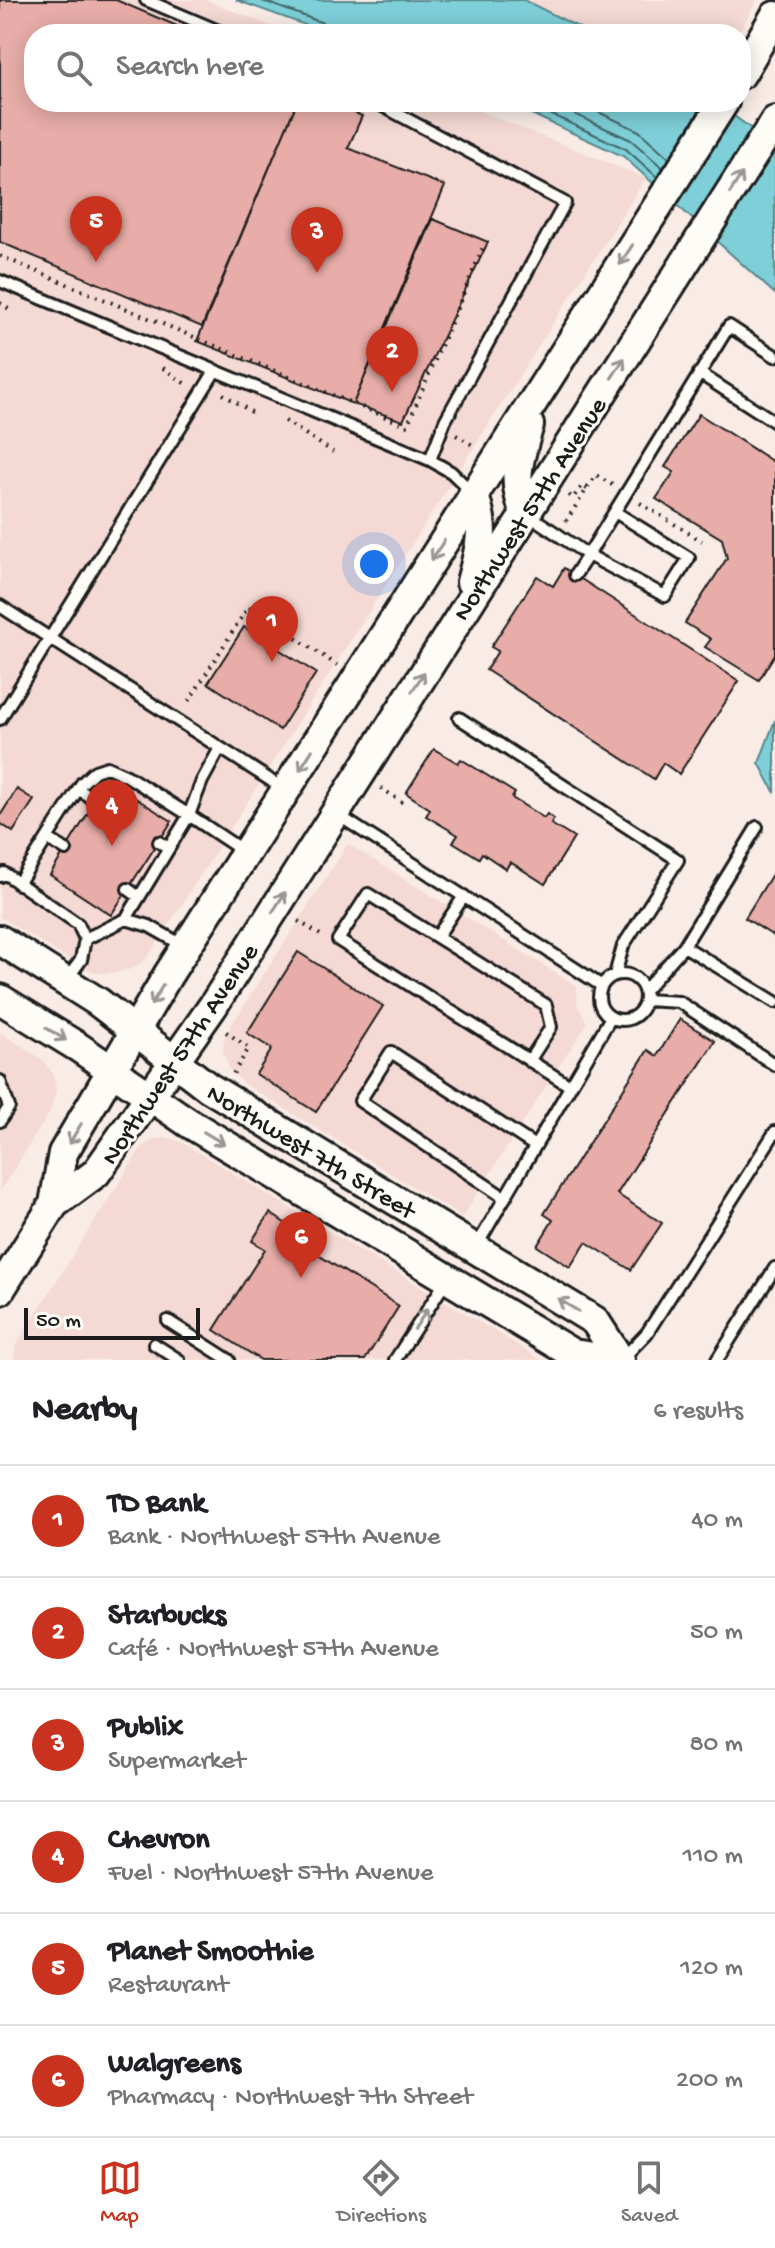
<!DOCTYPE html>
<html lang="en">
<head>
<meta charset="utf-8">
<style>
  body { margin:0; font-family:"Gochi Hand",sans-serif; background:#f6f6f6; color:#202124 }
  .scale { position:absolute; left:24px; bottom:20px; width:176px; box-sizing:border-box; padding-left:8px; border:4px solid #1c1c1c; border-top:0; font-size:22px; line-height:28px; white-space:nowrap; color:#1c1c1c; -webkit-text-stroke:6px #fdfcf7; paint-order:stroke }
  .you { position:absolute; left:374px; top:564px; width:28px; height:28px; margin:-20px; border:6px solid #fff; border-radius:50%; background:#1a73e8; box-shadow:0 0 0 12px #1a73e833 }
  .badge { display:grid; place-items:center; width:52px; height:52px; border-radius:50%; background:#c8321e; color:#fff; font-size:26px; font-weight:700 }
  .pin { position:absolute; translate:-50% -66px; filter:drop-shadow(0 2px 4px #0008) }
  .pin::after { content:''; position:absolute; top:42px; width:28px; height:24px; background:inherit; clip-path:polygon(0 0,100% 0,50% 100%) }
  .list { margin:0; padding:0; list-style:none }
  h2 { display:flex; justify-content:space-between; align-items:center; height:104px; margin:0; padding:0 32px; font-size:34px }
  h2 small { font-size:26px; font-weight:400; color:#757577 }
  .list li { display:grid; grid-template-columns:52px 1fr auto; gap:24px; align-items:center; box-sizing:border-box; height:112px; padding:0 32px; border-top:2px solid #e0e0e0 }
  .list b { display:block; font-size:30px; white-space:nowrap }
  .list p { margin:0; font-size:26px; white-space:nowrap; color:#757577 }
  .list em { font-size:26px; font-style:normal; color:#757577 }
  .icon { flex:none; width:44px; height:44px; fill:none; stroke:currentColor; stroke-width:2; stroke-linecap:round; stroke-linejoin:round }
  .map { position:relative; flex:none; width:775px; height:1360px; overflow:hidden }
  .search { position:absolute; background:#fff; box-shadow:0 4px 20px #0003; left:24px; right:24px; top:24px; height:88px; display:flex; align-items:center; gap:20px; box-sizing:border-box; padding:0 28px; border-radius:32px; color:#757577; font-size:30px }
  .sheet { height:776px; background:#fff }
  nav { display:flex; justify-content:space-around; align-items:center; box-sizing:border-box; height:112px; border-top:2px solid #e0e0e0; background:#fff; font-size:22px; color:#757577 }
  nav a { display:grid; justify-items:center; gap:4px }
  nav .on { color:#c8321e }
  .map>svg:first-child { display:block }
  .built { fill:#f4d9d4 }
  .water { fill:#7ecfd8; stroke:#57878d; stroke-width:2 }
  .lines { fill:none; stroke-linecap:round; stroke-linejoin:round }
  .shore { stroke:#436467; stroke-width:2 }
  .building { fill:#e8ada8; stroke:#1c1c1c; stroke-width:2 }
  .lane-casing { stroke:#1c1c1c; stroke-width:16 }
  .secondary-casing { stroke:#1c1c1c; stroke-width:34 }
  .path { stroke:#1c1c1c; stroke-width:4; stroke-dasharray:2 6; stroke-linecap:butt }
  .lane { stroke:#fdfcf7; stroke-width:10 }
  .secondary { stroke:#fdfcf7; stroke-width:28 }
  .oneway { stroke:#989794 }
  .labels { text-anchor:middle; stroke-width:6; stroke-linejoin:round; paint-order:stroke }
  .street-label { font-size:26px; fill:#1c1c1c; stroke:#fdfcf7 }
</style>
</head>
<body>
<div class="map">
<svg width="775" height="1360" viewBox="0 0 775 1360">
  <rect width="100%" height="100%" fill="#f9ece7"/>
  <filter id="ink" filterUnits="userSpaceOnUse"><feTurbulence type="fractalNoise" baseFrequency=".0125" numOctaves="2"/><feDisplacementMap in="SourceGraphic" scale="16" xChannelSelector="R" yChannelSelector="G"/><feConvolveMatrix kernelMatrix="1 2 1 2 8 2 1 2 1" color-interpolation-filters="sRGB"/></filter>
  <g filter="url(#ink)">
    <path class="built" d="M0 0H206L290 34H34V102H457L646 178 156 945 145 960 131 969 115 973H98L81 967 0 917Z
      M524 0H757L738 34H592Z
      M348 844 577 986V1004L587 1023 462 1217 244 1084 230 1070 223 1053 224 1039 232 1024Z
      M0 1032 43 1060 53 1074 56 1090 50 1112 0 1191Z
      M169 1138 181 1142 542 1360H14L16 1345 141 1148 153 1139Z"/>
    <path class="water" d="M236 0H524L592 34H330Z
      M505 102H715L775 146V294L623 156Z
      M775 720V793L759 763Z"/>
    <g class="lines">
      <path class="shore" d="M260 0 323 23 328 34
        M524 102 626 149 657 177
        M548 102 631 140 663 168
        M577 102 639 131 669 158"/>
    </g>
    <path class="building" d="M0 0H116L196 34H34V102H297L202 327 0 242Z
      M297 102H330L362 116 348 148 445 186 353 404 197 341Z
      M433 219 488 242 403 421 353 404Z
      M699 414 775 463V654L759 680 705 647 711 639 685 623 727 558 722 539 656 499 674 472 665 467Z
      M564 568 739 681 679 774 663 763 654 779 486 670 498 651 491 647 537 576 553 586Z
      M244 627 316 673 280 730 208 683Z
      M434 749 458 763 461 759 515 793 512 798 544 818 547 814 554 819 551 824 574 838 545 884 510 862 506 869 482 853 479 858 453 842 458 835 426 816 430 809 406 793Z
      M108 781 172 821 111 915 50 875Z
      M17 789 34 800 13 832 0 823V816Z
      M774 871 775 872V937L745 918Z
      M298 952 383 1006 316 1112 256 1074 272 1049 247 1033Z
      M680 1019 715 1041 617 1194 662 1223 631 1270 586 1242 570 1267 537 1246 553 1220 544 1214 648 1050 657 1056Z
      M270 1213 298 1232 293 1239 399 1306 365 1360H261L214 1330 265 1249 252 1241Z"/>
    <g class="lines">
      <g class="lane-casing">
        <path id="lane" d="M146 0 226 34
          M375 102 565 203 445 421 430 460
          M0 281 430 460 451 472 472 492
          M699 373 775 422
          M526 513 588 555 729 326 775 356
          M575 575 588 555 665 596 689 558 615 512
          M0 606 284 789
          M459 718 678 860 623 946 615 975
          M0 719 215 371
          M78 789 96 801
          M338 815 602 986
          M47 838 66 850
          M159 842 169 848
          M0 876 4 873 78 924 85 939 81 960 67 979
          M18 884 82 783 95 771 107 767 127 776 189 815 202 781 220 748
          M128 889 139 897
          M126 919 189 815 243 851
          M437 937 464 896
          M85 939 126 919 149 926 184 946
          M684 946 775 1002
          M599 997a23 23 0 1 1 46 0a23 23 0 1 1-46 0Z
          M644 991 684 946 757 827
          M645 1000 679 1002 775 1065
          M529 1061 551 1027 546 1005 368 894 338 940 570 1086
          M0 1081 9 1107 0 1121
          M505 1198 360 1101 391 1052 535 1146
          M476 1247 611 1017
          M168 1321 229 1360
          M154 1344 179 1360
          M623 1358 647 1333 775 1132
          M395 1360 446 1281
          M717 1360 775 1268"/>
      </g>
      <g class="secondary-casing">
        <path id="secondary" d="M741 74 775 16
          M525 513C511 478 519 459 529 425
          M471 582C480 548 487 528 473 494
          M0 940 98 1002 208 1087 595 1321 620 1360
          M0 999 78 1047 189 1123 573 1354 615 1360
          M54 1204 63 1153 168 975 724 102
          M0 1290 54 1204 96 1173 213 1006 775 121"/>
      </g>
      <path class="path" d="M0 256 407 426 485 243
        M0 303 9 309
        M163 368 187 385
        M223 394 256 415
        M285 421 333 452
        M456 435 476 447
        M569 495 573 498 582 486 587 489
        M640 503 702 541
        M566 521 596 475 614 486
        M189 701 248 607 337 665
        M381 788 405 804
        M298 921 324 937
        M226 1032 249 1048 233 1074"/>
      <use href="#lane" class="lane"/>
      <use href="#secondary" class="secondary"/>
    </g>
    <defs><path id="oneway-shaft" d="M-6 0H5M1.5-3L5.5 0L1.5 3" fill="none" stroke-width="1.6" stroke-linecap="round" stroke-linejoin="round" transform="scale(2)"/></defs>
    <g class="oneway">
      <use href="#oneway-shaft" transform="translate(736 183) rotate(-58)"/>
      <use href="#oneway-shaft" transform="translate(626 255) rotate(123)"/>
      <use href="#oneway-shaft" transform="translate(618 368) rotate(-57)"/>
      <use href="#oneway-shaft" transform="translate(438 550) rotate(122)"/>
      <use href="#oneway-shaft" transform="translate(418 682) rotate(-58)"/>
      <use href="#oneway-shaft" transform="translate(306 760) rotate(122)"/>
      <use href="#oneway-shaft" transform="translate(279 902) rotate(-57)"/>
      <use href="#oneway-shaft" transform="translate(157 995) rotate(121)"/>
      <use href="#oneway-shaft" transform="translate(56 1034) rotate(32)"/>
      <use href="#oneway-shaft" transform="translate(75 1134) rotate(121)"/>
      <use href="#oneway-shaft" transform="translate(214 1138) rotate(31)"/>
      <use href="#oneway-shaft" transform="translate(568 1305) rotate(-149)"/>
      <use href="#oneway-shaft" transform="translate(421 1319) rotate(-57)"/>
    </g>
  </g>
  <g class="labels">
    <g class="street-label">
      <text transform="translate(528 508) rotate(-57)" y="9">Northwest 57th Avenue</text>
      <text transform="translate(178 1053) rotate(-56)" y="9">Northwest 57th Avenue</text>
      <text transform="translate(312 1150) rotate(31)" y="9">Northwest 7th Street</text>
    </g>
  </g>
</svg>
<div class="scale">50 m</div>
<div class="you"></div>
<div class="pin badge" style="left:272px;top:662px">1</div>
<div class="pin badge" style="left:392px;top:392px">2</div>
<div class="pin badge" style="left:317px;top:273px">3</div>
<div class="pin badge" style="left:112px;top:846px">4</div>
<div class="pin badge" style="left:96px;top:262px">5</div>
<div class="pin badge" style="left:301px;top:1278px">6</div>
<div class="search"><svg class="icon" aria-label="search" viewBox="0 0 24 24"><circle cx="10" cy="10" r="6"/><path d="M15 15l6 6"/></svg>Search here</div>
</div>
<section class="sheet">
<h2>Nearby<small>6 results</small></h2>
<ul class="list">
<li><span class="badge">1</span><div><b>TD Bank</b><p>Bank · Northwest 57th Avenue</p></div><em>40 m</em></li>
<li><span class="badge">2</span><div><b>Starbucks</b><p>Café · Northwest 57th Avenue</p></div><em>50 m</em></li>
<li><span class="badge">3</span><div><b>Publix</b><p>Supermarket</p></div><em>80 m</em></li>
<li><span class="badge">4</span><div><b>Chevron</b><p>Fuel · Northwest 57th Avenue</p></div><em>110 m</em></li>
<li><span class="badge">5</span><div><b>Planet Smoothie</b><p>Restaurant</p></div><em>120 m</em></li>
<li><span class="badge">6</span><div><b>Walgreens</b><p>Pharmacy · Northwest 7th Street</p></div><em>200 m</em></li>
</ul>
</section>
<nav>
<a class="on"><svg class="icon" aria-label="map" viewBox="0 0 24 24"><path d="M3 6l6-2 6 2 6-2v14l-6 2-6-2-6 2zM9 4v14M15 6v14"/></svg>Map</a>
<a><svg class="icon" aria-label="directions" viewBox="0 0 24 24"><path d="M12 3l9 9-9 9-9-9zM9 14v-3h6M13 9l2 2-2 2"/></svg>Directions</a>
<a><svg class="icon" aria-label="saved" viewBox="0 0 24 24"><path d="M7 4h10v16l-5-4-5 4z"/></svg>Saved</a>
</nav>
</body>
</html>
